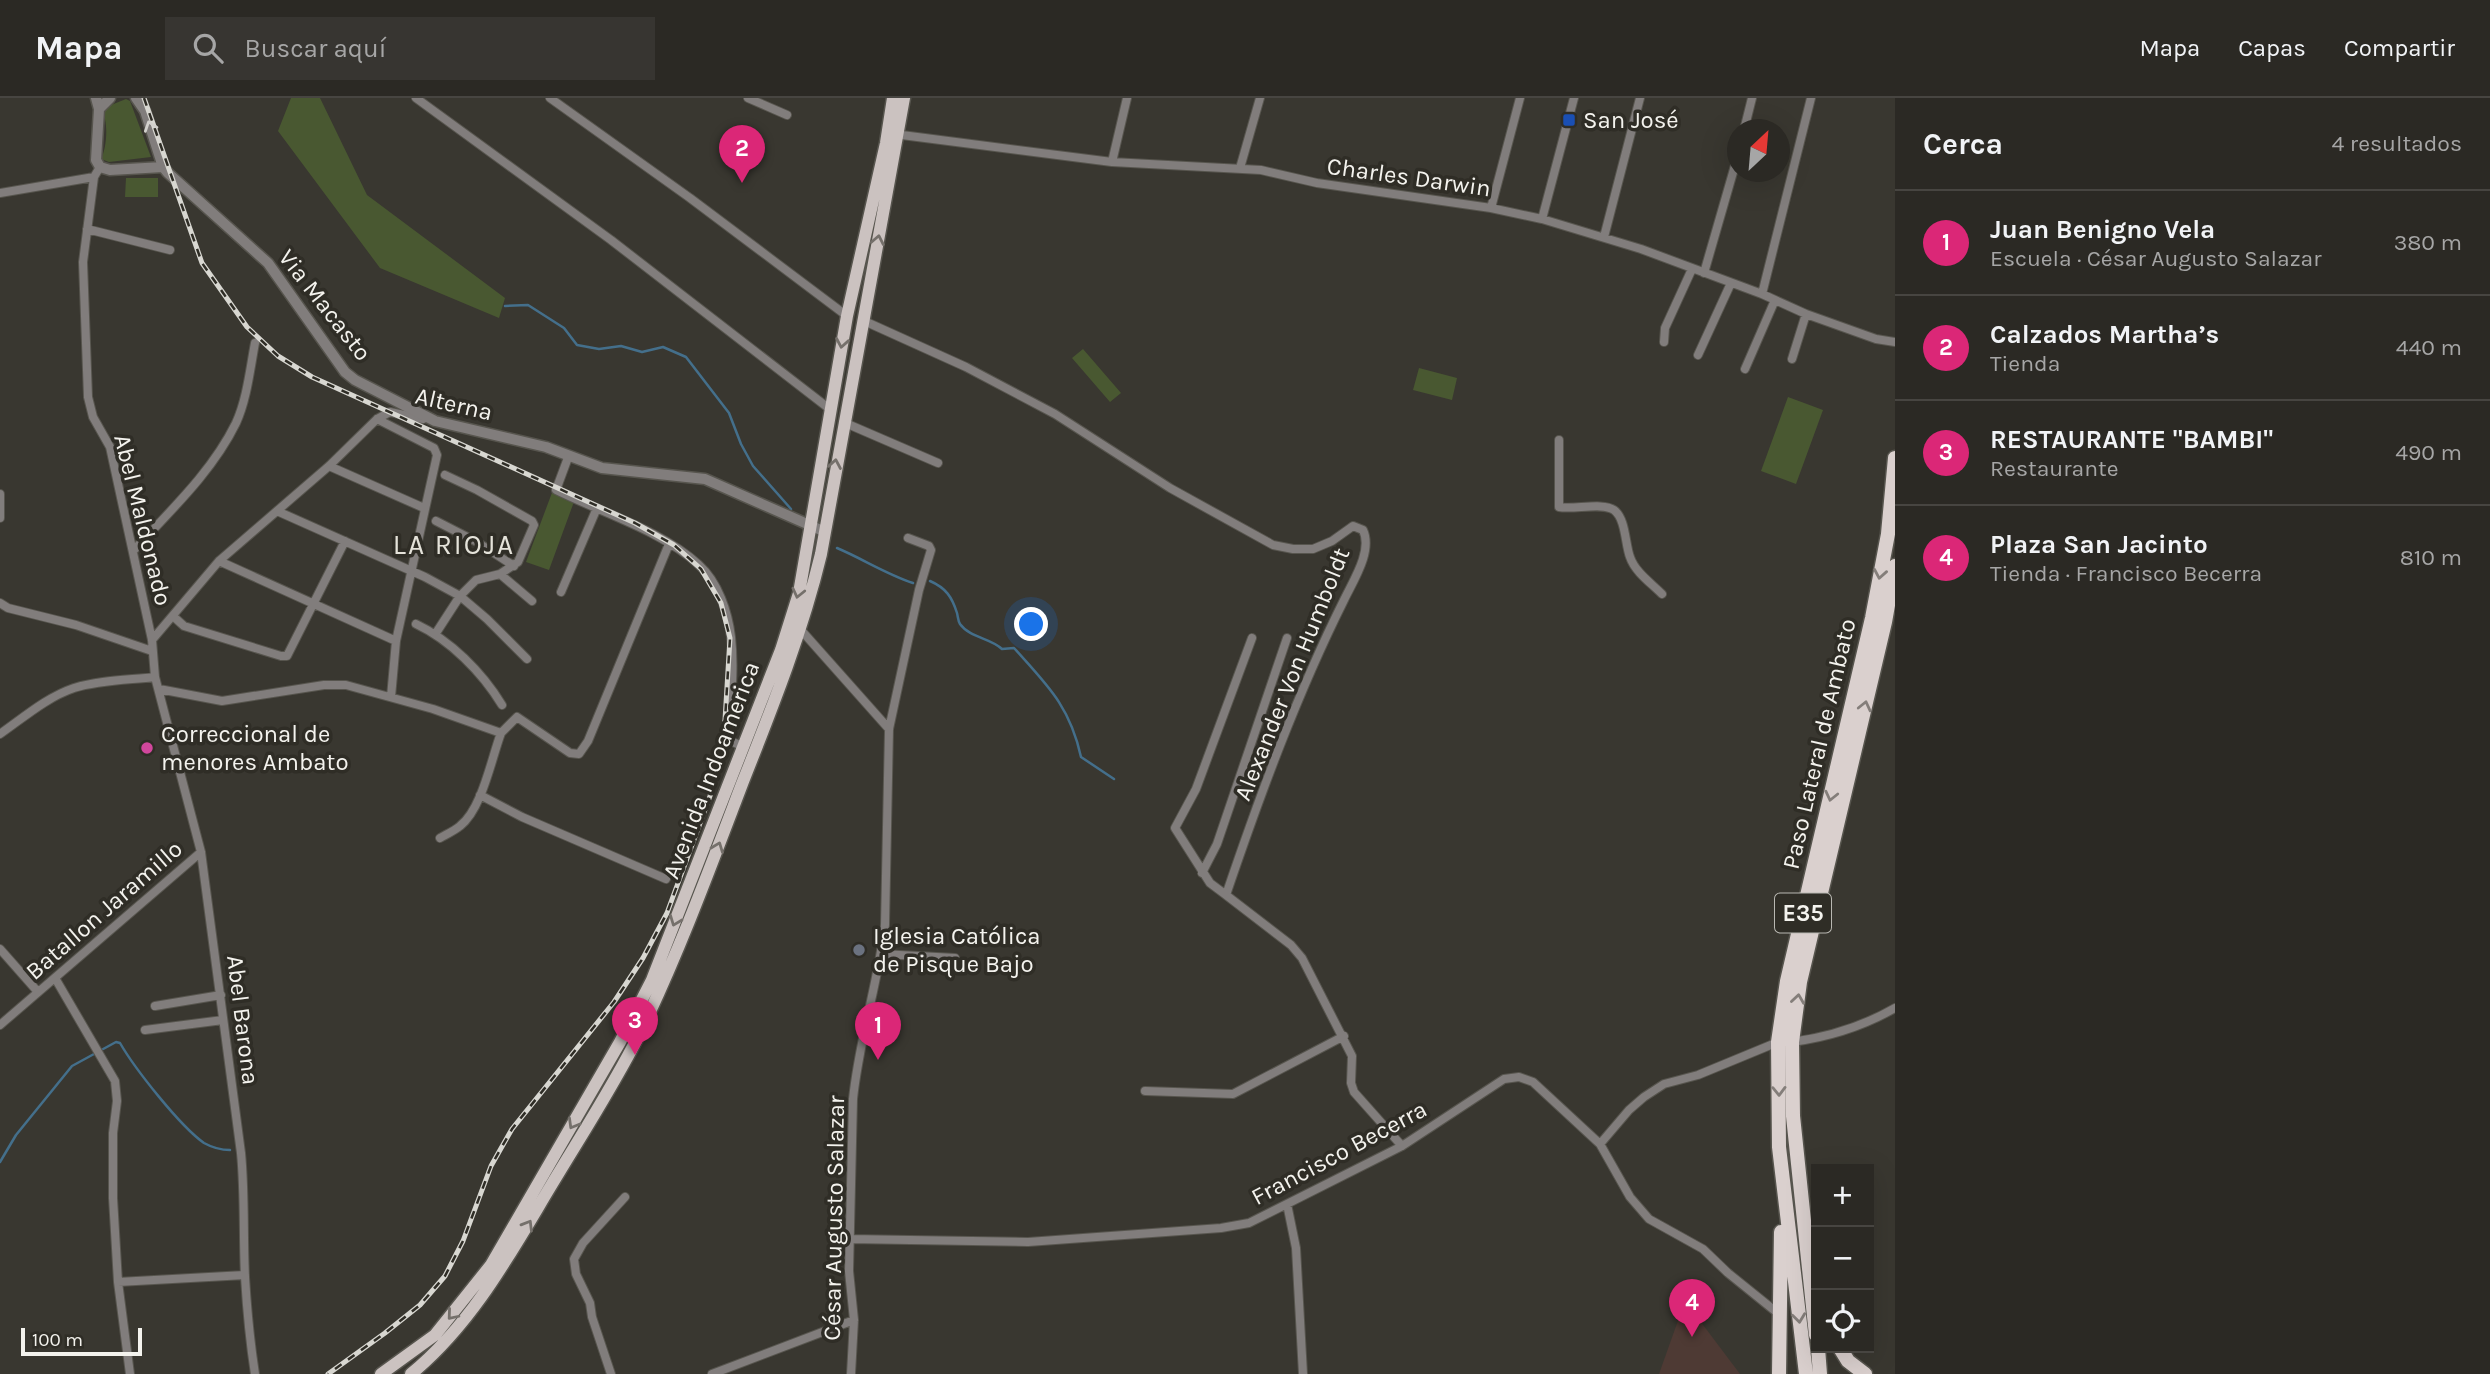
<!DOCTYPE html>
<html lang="es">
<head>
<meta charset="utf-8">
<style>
  body { margin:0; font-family:Karla,sans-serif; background:#373531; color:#f1f3f6 }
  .controls { position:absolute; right:21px; bottom:21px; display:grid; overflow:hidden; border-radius:0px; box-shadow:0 7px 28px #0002 }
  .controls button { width:63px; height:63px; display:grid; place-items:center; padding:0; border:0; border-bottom:2px solid #474541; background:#2b2924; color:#f1f3f6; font:35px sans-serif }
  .compass { position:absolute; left:1727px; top:21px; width:63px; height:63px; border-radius:50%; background:#2b2924; box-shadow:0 7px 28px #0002; rotate:26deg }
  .scale { position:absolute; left:21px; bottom:18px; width:121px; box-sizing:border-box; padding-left:7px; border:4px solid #f4f3ee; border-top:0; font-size:19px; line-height:24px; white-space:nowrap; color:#f4f3ee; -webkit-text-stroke:5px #2f2d26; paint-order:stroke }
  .you { position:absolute; left:1032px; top:527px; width:24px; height:24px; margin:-18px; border:5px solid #fff; border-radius:50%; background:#1a73e8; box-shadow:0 0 0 10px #1a73e833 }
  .badge { display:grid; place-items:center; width:46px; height:46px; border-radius:50%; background:#db2777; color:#fff; font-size:23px; font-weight:700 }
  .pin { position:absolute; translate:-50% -58px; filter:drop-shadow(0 2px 4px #0008) }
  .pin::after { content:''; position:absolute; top:37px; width:24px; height:21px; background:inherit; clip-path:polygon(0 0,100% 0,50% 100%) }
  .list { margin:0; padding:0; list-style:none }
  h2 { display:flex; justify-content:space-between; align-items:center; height:91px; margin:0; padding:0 28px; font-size:30px }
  h2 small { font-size:23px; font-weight:400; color:#a6a6a6 }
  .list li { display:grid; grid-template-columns:46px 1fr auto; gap:21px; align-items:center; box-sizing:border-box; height:105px; padding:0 28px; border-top:2px solid #474541 }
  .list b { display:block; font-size:26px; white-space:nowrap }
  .list p { margin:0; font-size:23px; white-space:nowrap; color:#a6a6a6 }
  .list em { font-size:23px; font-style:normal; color:#a6a6a6 }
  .icon { flex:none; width:38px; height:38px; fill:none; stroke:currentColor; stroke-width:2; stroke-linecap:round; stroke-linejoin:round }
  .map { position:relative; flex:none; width:1895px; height:1276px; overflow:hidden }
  header { display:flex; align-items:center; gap:42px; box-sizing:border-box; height:98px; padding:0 35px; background:#2b2924; border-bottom:2px solid #474541 }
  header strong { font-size:33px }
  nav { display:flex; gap:38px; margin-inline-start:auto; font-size:24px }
  .search { width:490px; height:63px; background:#373531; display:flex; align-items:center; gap:18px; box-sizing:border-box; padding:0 24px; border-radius:0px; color:#a6a6a6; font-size:26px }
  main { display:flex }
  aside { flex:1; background:#2b2924 }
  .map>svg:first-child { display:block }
  .commercial { fill:#4e3a34 }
  .green { fill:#495831 }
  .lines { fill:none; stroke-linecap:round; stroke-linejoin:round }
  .stream { stroke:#446f8b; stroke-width:2.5 }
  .minor-casing { stroke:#57554e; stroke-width:10 }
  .tertiary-casing { stroke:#57554e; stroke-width:13 }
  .primary-casing { stroke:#57554e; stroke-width:15 }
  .trunk-casing { stroke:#57554e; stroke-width:17 }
  .minor { stroke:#817d7c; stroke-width:8 }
  .tertiary { stroke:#817d7c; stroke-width:10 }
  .primary { stroke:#cbc2c0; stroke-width:12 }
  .trunk { stroke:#dad0ce; stroke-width:14 }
  .rail-casing { stroke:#d8d7d1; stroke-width:5 }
  .rail { stroke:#2f2d26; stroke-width:2.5; stroke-dasharray:8; stroke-linecap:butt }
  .oneway { stroke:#d2d0cc }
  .oneway2 { stroke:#75706b }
  .oneway3 { stroke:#847e7a }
  .transit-dot { fill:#1a4fb4; stroke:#2f2d26; stroke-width:2.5 }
  .hotel-dot { fill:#d1479c; stroke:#2f2d26; stroke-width:2.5 }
  .worship-dot { fill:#6b7280; stroke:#2f2d26; stroke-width:2.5 }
  .labels { text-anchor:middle; stroke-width:7; stroke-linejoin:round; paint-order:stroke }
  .shield { fill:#2f2d26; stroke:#b9b8b2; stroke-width:2 }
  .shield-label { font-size:23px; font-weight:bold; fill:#f4f3ee }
  .poi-label { font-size:24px; fill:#f4f3ee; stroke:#2f2d26; text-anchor:start }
  .street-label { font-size:24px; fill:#f4f3ee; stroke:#2f2d26 }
  .quarter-label { font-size:28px; letter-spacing:2px; fill:#e5e3da; stroke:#2f2d26 }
</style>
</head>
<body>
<header>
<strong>Mapa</strong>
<div class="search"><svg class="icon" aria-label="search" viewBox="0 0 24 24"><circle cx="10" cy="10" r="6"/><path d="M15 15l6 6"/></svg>Buscar aquí</div>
<nav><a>Mapa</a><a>Capas</a><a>Compartir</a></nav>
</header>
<main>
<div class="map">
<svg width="1895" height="1276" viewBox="0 0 1895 1276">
  <rect width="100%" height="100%" fill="#393730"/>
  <path class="commercial" d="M1685 1203 1740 1276H1659Z"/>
  <path class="green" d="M291 0H320L367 97 505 200 499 220 380 170 278 33Z
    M126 1 130 3 151 59 109 64 101 61C107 49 109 23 101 11Z
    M126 80H158V99H125Z
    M1083 251 1121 295 1110 304 1072 260Z
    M1419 270 1457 280 1452 302 1413 292Z
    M1788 299 1823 312 1796 386 1761 373Z
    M553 392 575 401 549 472 526 464Z"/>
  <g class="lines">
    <path class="stream" d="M505 208 528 207 564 230 577 247 599 251 621 248 642 254 663 249 686 259 729 315 741 346 753 368 791 411
      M837 450C863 461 886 476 913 485
      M930 483C946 490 952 499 957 515 958 519 958 523 960 526 970 540 991 540 1002 551L1014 550C1047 587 1070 608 1081 659L1114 681
      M0 1064 16 1037 72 968 116 944 120 945C135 971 180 1028 204 1045 213 1050 220 1052 230 1052"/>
    <g class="minor-casing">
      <path id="minor" d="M416 0 611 142 831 312
        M550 0 690 100 847 218
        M748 0 787 17
        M1744 32 1752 0
        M894 36 1112 64 1261 72 1317 85 1491 110 1542 121 1641 151 1762 196 1806 216 1876 241 1895 244
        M1112 64 1127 0
        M100 69 94 79 83 164 88 299 93 319 110 349 152 542 155 579 201 754 241 1055C245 1096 243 1138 245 1179 247 1212 250 1244 255 1276
        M1240 70 1260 0
        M0 95 94 79
        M1491 110 1520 0
        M1542 121 1574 0
        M87 131 170 152
        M1604 139 1640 0
        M1704 175 1738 57
        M1762 196 1811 0
        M862 222 966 269 1055 316 1170 390 1273 447 1293 451H1313L1332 443 1353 428 1363 432C1373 453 1353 483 1344 502 1297 596 1260 697 1226 797L1210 785 1175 730 1196 691 1252 540
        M1664 244 1665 230 1692 171
        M1698 257 1731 185
        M1792 261 1806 216
        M1745 271 1775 202
        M377 321 434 350 437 357 396 543 391 599
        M843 324 938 365
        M1559 342V409C1573 412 1603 404 1614 412 1626 421 1625 446 1630 459 1635 474 1651 485 1662 496
        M569 357 556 392C600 414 663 433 699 467 718 484 728 514 731 539 735 573 730 608 728 642L742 648
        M329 368 424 410
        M0 396V420
        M277 413 425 479 460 498 487 521 527 561
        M436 423 477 444 514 468
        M133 453C170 413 212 374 236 325 247 301 250 271 255 245
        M219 463 396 543
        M500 476 532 503
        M561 494 597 410
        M0 505 8 510 76 527 152 553
        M174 519 184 528 281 558H287L345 443
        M416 526C450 542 482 574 502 607
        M797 530 801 532 889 631
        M436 535 460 498 476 482 500 476 518 464 534 427 532 423 477 392 445 377
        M152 542 219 463 329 368 377 321 390 314 423 321
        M159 591 222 603 324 587H346L433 611 501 635 517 619 570 655 579 656 588 643 669 446
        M0 636C23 620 47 599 74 590 100 582 129 582 155 579
        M480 697 522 719 666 781
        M440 740C447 736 454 733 460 728 482 711 491 662 501 635
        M1202 775 1217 746 1287 540
        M1226 797 1291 847 1302 860 1352 958 1351 985 1354 994 1402 1048
        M0 851 38 894
        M881 856 955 860
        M55 880 115 983 117 1003 113 1035V1100L118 1184 130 1276
        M155 908 221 897
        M0 927 201 754
        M145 932 223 922
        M1792 944C1829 939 1862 929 1895 910
        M1145 993 1233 996 1344 938
        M1600 1046 1629 1012 1644 999 1664 986 1698 977 1778 944
        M1287 1106 1296 1150 1303 1276
        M849 1141 1028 1144 1221 1130 1249 1125 1402 1048 1504 981 1519 979 1533 984 1600 1046 1630 1099 1649 1121 1703 1151 1728 1175 1780 1217
        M118 1184 245 1177
        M611 1276 592 1219 590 1205 576 1176 574 1161 583 1145 625 1099
        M712 1276 854 1222
        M851 1276 854 1222 849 1173 853 1001C859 942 878 885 885 827L889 631 919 492 931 452 929 448 908 440"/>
    </g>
    <g class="tertiary-casing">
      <path id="tertiary" d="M96 0 99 11 96 62 100 69 110 72 163 69
        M136 0 145 13 163 69 168 75 268 165 345 274 355 282 435 323 546 349 602 370 705 381 823 433
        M99 11 110 0"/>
    </g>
    <g class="primary-casing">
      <path id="primary" d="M381 1276 435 1237 491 1167 620 944 652 882 781 552 799 495 847 218 886 45 893 0
        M411 1276C473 1225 511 1154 552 1086 582 1036 614 987 640 935 679 854 710 770 742 686 772 610 802 535 821 456L904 0"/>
    </g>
    <g class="trunk-casing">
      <path id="trunk" d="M1816 1237 1793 1018 1792 944 1800 884 1885 524 1895 468
        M1818 1250 1820 1276
        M1840 1250 1848 1263 1865 1276
        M1779 1276 1781 1134
        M1806 1276 1779 1049 1778 944 1787 883 1872 520 1888 436 1895 360"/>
    </g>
    <use href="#minor" class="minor"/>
    <use href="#tertiary" class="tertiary"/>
    <use href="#primary" class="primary"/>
    <use href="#trunk" class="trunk"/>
    <g class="rail-casing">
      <path id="rail" d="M144 0 202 165 247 229 278 258 312 279 635 425 674 447 701 471 721 505 730 540 725 622 710 698 667 815 643 860 614 904 512 1031 491 1068 463 1143 445 1178 420 1207 385 1235 328 1276"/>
    </g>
    <use href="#rail" class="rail"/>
  </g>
  <defs><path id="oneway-chevron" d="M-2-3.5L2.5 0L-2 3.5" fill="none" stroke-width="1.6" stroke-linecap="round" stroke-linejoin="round" transform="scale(1.75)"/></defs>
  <use class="oneway" href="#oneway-chevron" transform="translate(150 28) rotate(-109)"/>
  <g class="oneway2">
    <use href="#oneway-chevron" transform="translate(878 142) rotate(-79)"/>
    <use href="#oneway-chevron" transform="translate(842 245) rotate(100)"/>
    <use href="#oneway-chevron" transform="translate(835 366) rotate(-80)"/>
    <use href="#oneway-chevron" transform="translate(798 495) rotate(103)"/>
    <use href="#oneway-chevron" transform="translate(718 749) rotate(-69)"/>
    <use href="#oneway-chevron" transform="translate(675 823) rotate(111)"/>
    <use href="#oneway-chevron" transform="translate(573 1026) rotate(120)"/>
    <use href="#oneway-chevron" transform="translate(528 1127) rotate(-59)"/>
    <use href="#oneway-chevron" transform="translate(452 1217) rotate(130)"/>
  </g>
  <g class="oneway3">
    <use href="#oneway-chevron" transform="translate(1880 476) rotate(100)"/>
    <use href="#oneway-chevron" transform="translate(1865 608) rotate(-77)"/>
    <use href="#oneway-chevron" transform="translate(1831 698) rotate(103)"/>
    <use href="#oneway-chevron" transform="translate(1798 901) rotate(-82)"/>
    <use href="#oneway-chevron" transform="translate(1779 993) rotate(89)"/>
    <use href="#oneway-chevron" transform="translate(1799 1220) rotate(83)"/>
  </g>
  <rect class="transit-dot" x="1562" y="15" width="14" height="14" rx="3.5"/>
  <circle class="hotel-dot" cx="147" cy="650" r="7"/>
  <circle class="worship-dot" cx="859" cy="852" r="7"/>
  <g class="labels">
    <rect class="shield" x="1775" y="795.5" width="56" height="39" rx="5"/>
    <g class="shield-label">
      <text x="1803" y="823">E35</text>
    </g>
    <g class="poi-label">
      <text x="1583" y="30">San José</text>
      <text x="161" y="644">Correccional de<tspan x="161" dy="28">menores Ambato</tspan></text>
      <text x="873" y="846">Iglesia Católica<tspan x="873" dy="28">de Pisque Bajo</tspan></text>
    </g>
    <g class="street-label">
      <text transform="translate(1409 79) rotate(8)" y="8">Charles Darwin</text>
      <text transform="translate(325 207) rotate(52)" y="8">Via Macasto</text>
      <text transform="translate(454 306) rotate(13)" y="8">Alterna</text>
      <text transform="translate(143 422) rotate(76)" y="8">Abel Maldonado</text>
      <text transform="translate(1292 576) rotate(-68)" y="8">Alexander Von Humboldt</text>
      <text transform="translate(1819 646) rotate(-77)" y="8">Paso Lateral de Ambato</text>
      <text transform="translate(711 672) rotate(-69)" y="8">Avenida Indoamerica</text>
      <text transform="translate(104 812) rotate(-41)" y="8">Batallon Jaramillo</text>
      <text transform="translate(243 922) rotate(83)" y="8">Abel Barona</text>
      <text transform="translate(1339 1055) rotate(-28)" y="8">Francisco Becerra</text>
      <text transform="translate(834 1120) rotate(-89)" y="8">César Augusto Salazar</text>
    </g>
    <g class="quarter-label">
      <text x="454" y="456">LA RIOJA</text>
    </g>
  </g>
</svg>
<div class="controls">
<button>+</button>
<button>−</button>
<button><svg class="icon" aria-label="locate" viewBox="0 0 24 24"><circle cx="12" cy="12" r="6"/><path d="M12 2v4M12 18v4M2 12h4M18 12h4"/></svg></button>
</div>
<svg class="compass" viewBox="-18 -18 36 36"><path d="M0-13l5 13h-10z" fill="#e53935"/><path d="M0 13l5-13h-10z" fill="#a6a6a6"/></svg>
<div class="scale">100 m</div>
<div class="you"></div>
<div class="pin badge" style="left:878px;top:962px">1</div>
<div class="pin badge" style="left:742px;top:85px">2</div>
<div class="pin badge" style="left:635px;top:957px">3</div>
<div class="pin badge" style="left:1692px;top:1239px">4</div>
</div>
<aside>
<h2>Cerca<small>4 resultados</small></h2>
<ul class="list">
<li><span class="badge">1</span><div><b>Juan Benigno Vela</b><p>Escuela · César Augusto Salazar</p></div><em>380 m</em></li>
<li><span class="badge">2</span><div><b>Calzados Martha’s</b><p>Tienda</p></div><em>440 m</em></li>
<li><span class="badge">3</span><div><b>RESTAURANTE &quot;BAMBI&quot;</b><p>Restaurante</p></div><em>490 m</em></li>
<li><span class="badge">4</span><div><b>Plaza San Jacinto</b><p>Tienda · Francisco Becerra</p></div><em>810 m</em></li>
</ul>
</aside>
</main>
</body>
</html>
